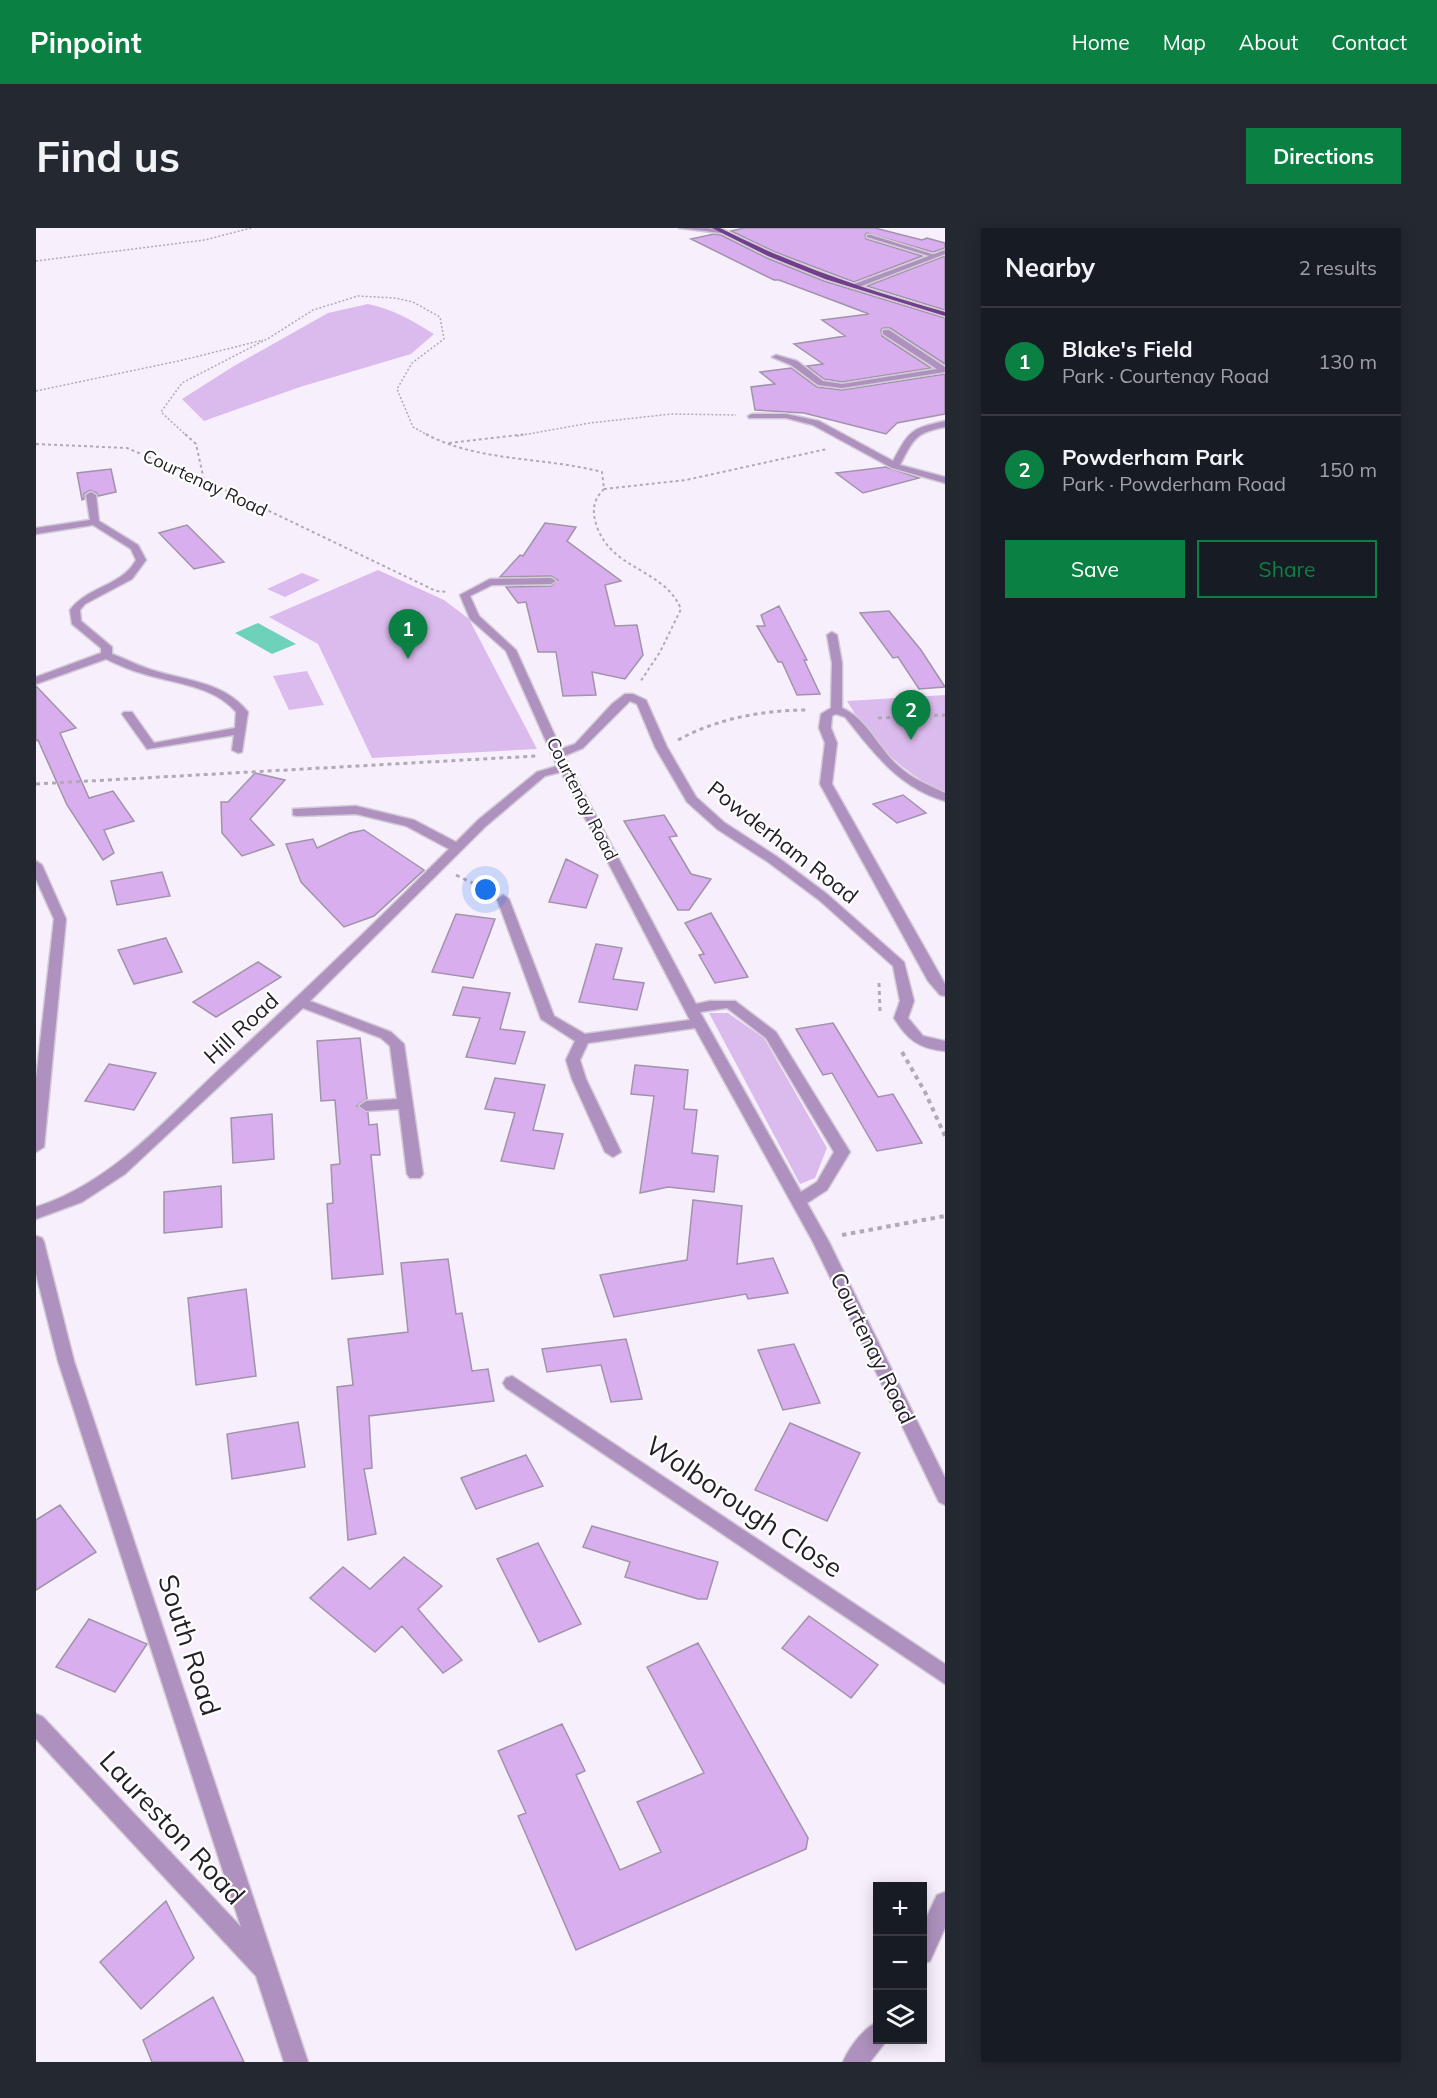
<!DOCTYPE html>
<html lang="en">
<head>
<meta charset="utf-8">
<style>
  body { margin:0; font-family:Mulish,sans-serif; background:#242831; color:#f1f3f6 }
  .controls { position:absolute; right:18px; bottom:18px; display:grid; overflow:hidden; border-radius:0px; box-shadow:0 3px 15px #0003 }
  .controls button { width:54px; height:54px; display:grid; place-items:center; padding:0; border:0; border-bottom:2px solid #363941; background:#171b24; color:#f1f3f6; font:30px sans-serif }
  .you { position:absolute; left:450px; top:662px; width:21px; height:21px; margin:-15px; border:4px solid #fff; border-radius:50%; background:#1a73e8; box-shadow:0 0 0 9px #1a73e833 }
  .badge { display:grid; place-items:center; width:39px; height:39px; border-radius:50%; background:#0b8043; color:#fff; font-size:20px; font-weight:700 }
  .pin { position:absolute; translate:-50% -50px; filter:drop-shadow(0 2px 3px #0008) }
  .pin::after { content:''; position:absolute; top:32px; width:21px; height:18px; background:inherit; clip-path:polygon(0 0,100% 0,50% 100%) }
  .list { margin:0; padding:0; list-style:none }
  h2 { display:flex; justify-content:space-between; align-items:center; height:78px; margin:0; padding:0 24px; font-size:26px }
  h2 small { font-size:20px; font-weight:400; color:#9ea1a6 }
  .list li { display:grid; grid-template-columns:39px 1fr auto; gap:18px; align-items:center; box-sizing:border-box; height:108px; padding:0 24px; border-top:2px solid #363941 }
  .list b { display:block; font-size:22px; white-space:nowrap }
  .list p { margin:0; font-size:20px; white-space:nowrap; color:#9ea1a6 }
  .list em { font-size:20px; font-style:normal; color:#9ea1a6 }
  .actions { display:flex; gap:12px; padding:18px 24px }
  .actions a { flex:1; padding:14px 0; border:2px solid #0b8043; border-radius:0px; text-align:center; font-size:21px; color:#0b8043 }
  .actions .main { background:#0b8043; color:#fff }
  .icon { flex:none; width:33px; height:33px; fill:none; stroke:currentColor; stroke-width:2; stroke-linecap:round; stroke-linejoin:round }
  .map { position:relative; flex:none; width:909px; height:1834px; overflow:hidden; border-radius:0px }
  header { display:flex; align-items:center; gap:36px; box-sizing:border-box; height:84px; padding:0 30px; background:#0b8043; color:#fff }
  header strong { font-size:28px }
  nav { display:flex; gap:33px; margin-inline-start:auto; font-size:21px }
  .intro { display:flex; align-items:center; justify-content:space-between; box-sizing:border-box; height:144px; padding:0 36px }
  h1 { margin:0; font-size:42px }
  .button { padding:15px 27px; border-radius:0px; background:#0b8043; color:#fff; font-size:21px; font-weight:700 }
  main { display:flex; gap:36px; padding:0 36px }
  aside { flex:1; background:#171b24; border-radius:0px; box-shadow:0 3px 15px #0003 }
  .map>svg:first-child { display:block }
  .green { fill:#dbbbed }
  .water { fill:#6ed1ba }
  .building { fill:#d8aeef; stroke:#a193a9; stroke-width:1.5 }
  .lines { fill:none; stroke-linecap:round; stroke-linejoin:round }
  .lane-casing { stroke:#d2cad6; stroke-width:3 }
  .street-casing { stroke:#d2cad6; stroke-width:3 }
  .primary-casing { stroke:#d2cad6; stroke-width:3 }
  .path-far3 { stroke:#b1aab6; stroke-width:1.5; stroke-dasharray:2 2; stroke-linecap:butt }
  .path-far2 { stroke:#b1aab6; stroke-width:2; stroke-dasharray:3 3; stroke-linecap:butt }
  .path-far1 { stroke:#b1aab6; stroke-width:3; stroke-dasharray:4 4; stroke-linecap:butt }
  .path { stroke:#b1aab6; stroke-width:4; stroke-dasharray:4.5 4.5; stroke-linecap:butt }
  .lane { fill:#ae91be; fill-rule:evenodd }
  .street { fill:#ae91be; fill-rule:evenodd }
  .primary { fill:#733d8e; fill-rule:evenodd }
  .labels { text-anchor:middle; stroke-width:4.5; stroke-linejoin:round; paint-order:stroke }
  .far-street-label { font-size:18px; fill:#241f27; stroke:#fff }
  .street-label { font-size:22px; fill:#241f27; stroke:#fff }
  .near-street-label { font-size:27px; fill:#241f27; stroke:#fff }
</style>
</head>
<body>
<header>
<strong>Pinpoint</strong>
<nav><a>Home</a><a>Map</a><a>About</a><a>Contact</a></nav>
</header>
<div class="intro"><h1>Find us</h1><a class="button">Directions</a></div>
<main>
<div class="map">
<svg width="909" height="1834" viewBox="0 0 909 1834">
  <rect width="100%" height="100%" fill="#f8effd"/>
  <path class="green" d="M332 76C357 81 377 93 398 106L375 126 264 159 168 193 146 171 198 138 292 85Z
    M342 342 408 372 433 391 501 521 336 530 282 416 233 389Z
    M266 345 284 352 249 369 231 361Z
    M271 443 288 477 253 482 237 448Z
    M909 467V564C868 548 833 511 811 473Z
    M673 785H692L728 810 791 920 779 950 764 956Z"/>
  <path class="water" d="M222 395 260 416 236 426 199 405Z"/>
  <path class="building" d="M708 0H839L886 12 891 10 909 15V20L897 24 831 5 829 7 830 11 886 28 818 54 739 24 695 3Z
    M678 6 685 7 731 30 788 53 909 90V136L854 100H847L845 102 846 108 895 140 806 154 788 151 771 138 787 136 758 116 809 108 786 92 833 86 743 52H738L655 11Z
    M909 28V82L831 58Z
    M755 140 781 159 806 162 909 146V186L861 195 850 206 768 185 719 182 715 159 739 156 724 144Z
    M850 239 883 250 827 265 800 245Z
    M75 241 80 264 62 268 61 265 54 262 48 266V271L46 272 41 245Z
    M509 295 540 299 531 313 585 353 569 357 579 398 601 397 607 427 589 451 556 444 560 467 527 468 520 424H502L490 374 482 375 470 359 515 358 522 352 515 348 464 349 484 327 487 328Z
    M151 297 188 334 158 341 123 305Z
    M743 378 771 432H768L784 466 761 467 746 434H742L721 398H729L725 387Z
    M853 383 885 422 909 459 883 461 862 429 857 430 824 385Z
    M0 458 40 500 24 505 53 570 77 563 98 593 68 602 78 625 67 632 31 577 2 512 0 513Z
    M219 545 249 552 214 591 238 617 206 628 186 605 185 574H192Z
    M867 567 890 585 861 595 837 576Z
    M628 587 641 608 633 609 655 646 675 651 653 682H642L588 593Z
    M328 602 388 642 338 688 308 699 265 654 250 616 277 611 281 620 314 605Z
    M530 631 562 647 550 680 513 674Z
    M126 644 134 668 81 677 75 653Z
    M675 685 712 749 679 755 663 727 668 726 649 695Z
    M420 686 459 691 437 750 396 744Z
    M130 710 146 744 98 756 82 722Z
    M560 716 586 720 577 751 608 755 601 782 543 774Z
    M222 734 245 749 180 789 157 774Z
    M427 759 474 765 464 801 489 804 479 836 430 829 444 790 417 787Z
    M797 795 842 869 857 866 886 915 841 923 796 845 787 847 760 801Z
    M324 810 331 871 321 878 332 885 333 897 341 896 344 927H335L347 1046 296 1051 291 976 297 975 295 937 304 936 299 872 285 873 281 813Z
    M73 836 120 845 98 882 49 873Z
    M599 837 652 842 648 881 661 882 656 925 682 928 678 964 632 959 604 965 618 868 595 866Z
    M459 850 509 857 497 902 527 906 518 941 465 933 479 885 449 881Z
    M236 886 238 931 197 935 195 890Z
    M185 958 186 999 128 1005V964Z
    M657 972 706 978 701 1036 737 1030 752 1065 712 1071 710 1066 578 1089 564 1047 651 1032Z
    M412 1031 420 1086 426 1085 436 1143 452 1141 458 1173 333 1188 336 1240 328 1241 340 1306 312 1312 301 1159 317 1157 312 1111 372 1104 365 1035Z
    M210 1061 220 1148 160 1157 152 1070Z
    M590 1111 606 1171 575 1174 565 1137 511 1144 506 1121Z
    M758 1116 784 1175 747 1182 722 1122Z
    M262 1194 269 1239 196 1251 191 1206Z
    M754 1195 824 1225 791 1293 719 1262Z
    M490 1227 507 1258 440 1281 425 1250Z
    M24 1277 60 1324 0 1362V1292Z
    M556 1298 682 1334 671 1371H662L589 1349 594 1334 547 1319Z
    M502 1315 545 1396 503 1414 461 1331Z
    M368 1329 406 1358 382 1381 426 1432 407 1445 366 1398 339 1424 274 1370 307 1339 334 1361Z
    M773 1388 842 1437 815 1470 746 1420Z
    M53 1391 111 1416 79 1464 20 1439Z
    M662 1415 772 1610 770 1621 540 1722 482 1588 490 1585 462 1523 526 1496 549 1543 540 1547 584 1642 625 1624 601 1574 668 1545 611 1439Z
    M130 1673 158 1730 105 1781 64 1734Z
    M177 1769 208 1834H116L107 1812Z"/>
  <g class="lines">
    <g class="lane-casing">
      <path id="lane" d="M831 7H835L902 28 897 29 831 9Z"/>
    </g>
    <g class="street-casing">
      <path id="street" d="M643 0H672L688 3 685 5Z
        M909 22V26L820 60 813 58Z
        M847 102H853L909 139V144L806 160 782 157 755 137 736 129 740 127 761 133 787 153 806 156 901 141 847 106Z
        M716 186H750L783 193 857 233C874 202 874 201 909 193V199C879 205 878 210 864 237L909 249V255L856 240 777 197 750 190H713L712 188Z
        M55 264 60 267 63 293 102 317 110 332 96 351 49 376 44 382 45 393 76 419V426C87 430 99 436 110 440 146 453 187 452 212 484L206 524 202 525 196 522 198 507 111 521 86 486 88 484H96L118 515 199 500 200 484C177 457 138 456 105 445 93 442 81 436 70 431L0 456V449L65 425V420L36 396 34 382C52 358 86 358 100 332L95 321 57 297 0 306V300L54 292 50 267Z
        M454 351 515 350 520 353 515 356 456 357 434 368 443 388 480 422 525 521 539 516 576 476 589 466H597L610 472 631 519 660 569 689 595 740 628 791 666 868 734 878 773 872 790 887 808 909 813V823C883 821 871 811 858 790L864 773 857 738 783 672 732 634 681 601 651 574 619 519 601 476 594 473 547 520 528 528 660 776 674 773H699L740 804 814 924 791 962 771 975 793 1014 909 1250V1277L903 1274 777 1014 659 800 552 815 544 832 550 851 585 924 577 929 569 924 536 851 530 832 539 813 505 791 461 671 467 667 473 671 518 788 549 806 654 792 525 544 509 548 450 598 274 773 355 804 368 816 387 946 384 950H374L371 946 363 881 330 883 323 878 330 873 361 871 354 818 345 810 267 780 89 946 46 974 0 991V979C76 955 130 891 187 838 264 767 339 695 413 621L370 598 320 586 261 588 257 587V581L320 578 378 592 420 614 442 592 501 544 521 538 470 423 434 391 424 367ZM691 780 730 810 798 924 781 954 765 964 664 784Z
        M796 404 801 407 806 435V480C828 489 841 516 857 533 872 549 890 556 909 565V573C863 560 838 525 809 489L800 486 796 488 795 500 801 515 796 556 909 756V768L904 767 892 753 784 556 789 515 783 500 785 486 795 480 796 435 791 407Z
        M0 633 6 637 30 691 8 919 0 924V851L18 691 0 651Z
        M0 1008 6 1010 8 1014 38 1133 272 1834H248L220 1748 0 1511V1486L7 1489 205 1699 22 1133 0 1046Z
        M476 1148 909 1436V1456L470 1160 467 1155 470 1150Z
        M909 1664V1700L894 1733 886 1736V1699L901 1667Z
        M842 1794V1812H851L834 1834H807C813 1820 827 1800 842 1794Z"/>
    </g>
    <g class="primary-casing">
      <path id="primary" d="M676 0H684C756 37 831 62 909 84V88L789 51 732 28Z"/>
    </g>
    <path class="path-far3" d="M0 33 169 12 215 0
      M0 163 147 132 227 112
      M151 208 125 184 146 155 233 110 277 82 322 68 359 70 377 74 404 89 408 111 376 135 361 161 377 199 393 208
      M481 208 554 195 635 186 700 187"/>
    <path class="path-far2" d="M149 206 160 216 168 252
      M390 206C441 234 510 229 566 244L568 261C556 273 556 284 561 299 574 333 603 337 629 359 636 365 641 372 645 381L624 424 604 454
      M413 215 491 206
      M0 216 91 220 181 258 400 363 411 364
      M568 261 650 252 791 221"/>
    <path class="path-far1" d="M842 490 909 487
      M642 512C682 490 728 482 773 482
      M0 556 500 528
      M420 647 451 662
      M843 755 844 783"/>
    <path class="path" d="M866 824 889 864 909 908
      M806 1007 909 988"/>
    <use href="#lane" class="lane"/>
    <use href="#street" class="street"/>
    <use href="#primary" class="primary"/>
  </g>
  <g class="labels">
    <g class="far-street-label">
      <text transform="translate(169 255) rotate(25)" y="6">Courtenay Road</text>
      <text transform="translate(546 571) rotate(63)" y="6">Courtenay Road</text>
    </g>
    <g class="street-label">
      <text transform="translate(747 614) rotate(38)" y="8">Powderham Road</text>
      <text transform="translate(205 800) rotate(-43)" y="8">Hill Road</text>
      <text transform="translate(837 1120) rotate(64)" y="8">Courtenay Road</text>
    </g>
    <g class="near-street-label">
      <text transform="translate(708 1279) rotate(34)" y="9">Wolborough Close</text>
      <text transform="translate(153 1417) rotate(72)" y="9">South Road</text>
      <text transform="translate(136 1600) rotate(47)" y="9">Laureston Road</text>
    </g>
  </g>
</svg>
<div class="controls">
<button>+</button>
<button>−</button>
<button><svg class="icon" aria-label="layers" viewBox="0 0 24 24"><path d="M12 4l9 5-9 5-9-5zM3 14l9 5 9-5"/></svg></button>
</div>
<div class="you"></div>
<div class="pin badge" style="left:372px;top:431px">1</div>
<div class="pin badge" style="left:875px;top:512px">2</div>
</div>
<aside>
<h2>Nearby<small>2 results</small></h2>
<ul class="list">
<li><span class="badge">1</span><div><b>Blake's Field</b><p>Park · Courtenay Road</p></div><em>130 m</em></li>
<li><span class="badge">2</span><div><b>Powderham Park</b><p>Park · Powderham Road</p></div><em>150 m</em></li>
</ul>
<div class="actions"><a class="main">Save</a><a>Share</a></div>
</aside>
</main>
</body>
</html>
